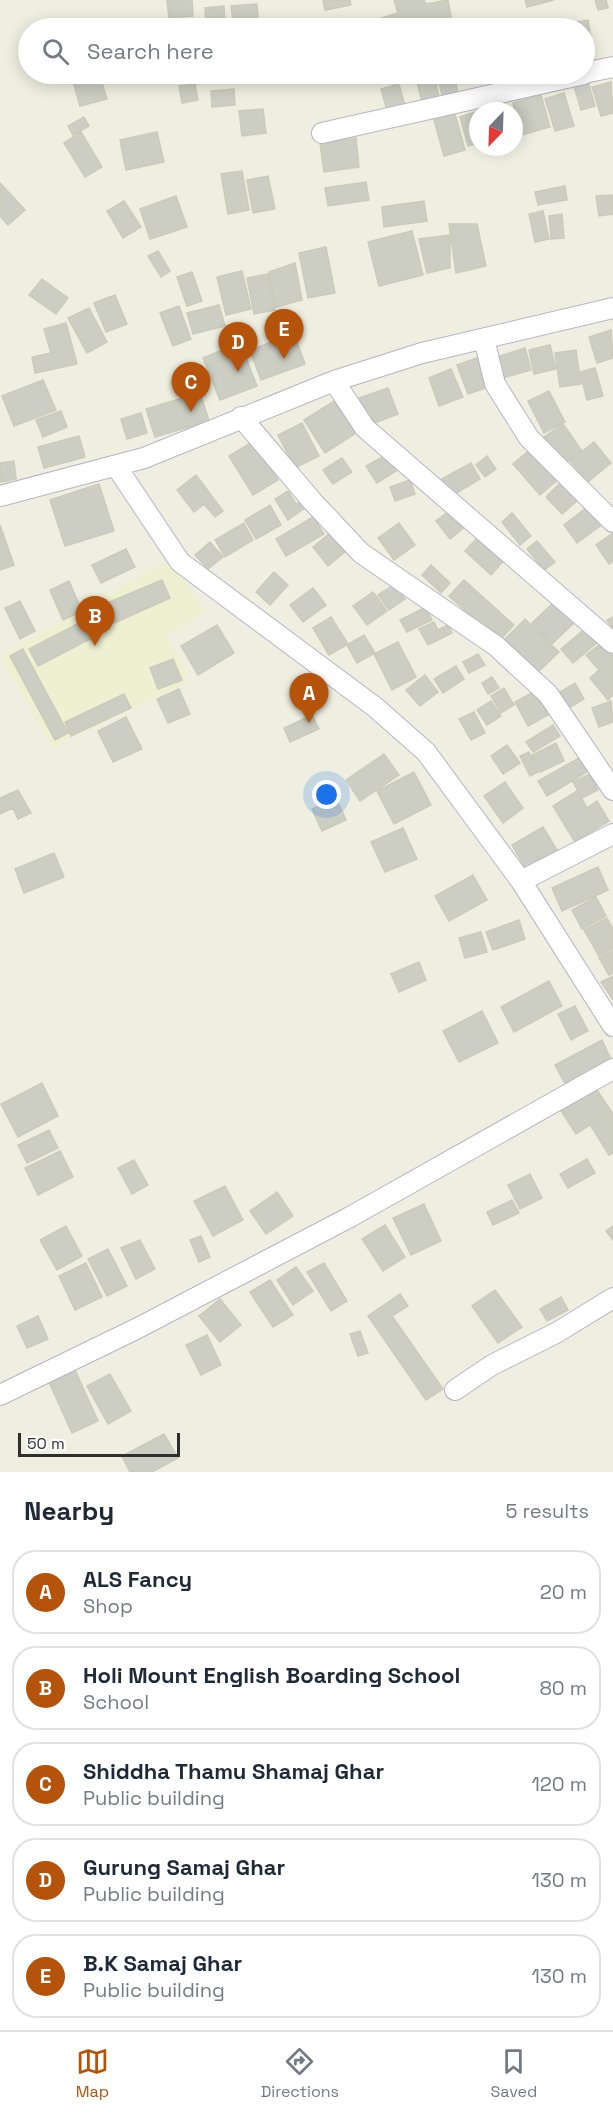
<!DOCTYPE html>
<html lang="en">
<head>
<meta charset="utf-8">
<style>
  body { margin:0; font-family:"Space Grotesk",sans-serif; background:#f6f6f7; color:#1f2937 }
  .compass { position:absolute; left:469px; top:102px; width:54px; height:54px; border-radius:50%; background:#fff; box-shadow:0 3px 15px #0003; rotate:203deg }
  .scale { position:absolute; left:18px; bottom:15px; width:162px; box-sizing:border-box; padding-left:6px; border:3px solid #2e2e2e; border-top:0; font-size:16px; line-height:21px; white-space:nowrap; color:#2e2e2e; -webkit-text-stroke:4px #fff; paint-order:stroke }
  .you { position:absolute; left:327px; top:795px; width:21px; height:21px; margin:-15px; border:4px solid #fff; border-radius:50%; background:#1a73e8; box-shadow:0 0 0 9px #1a73e833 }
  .badge { display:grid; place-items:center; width:39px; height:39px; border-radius:50%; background:#b45309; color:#fff; font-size:20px; font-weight:700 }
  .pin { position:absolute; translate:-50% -50px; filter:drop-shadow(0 2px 3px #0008) }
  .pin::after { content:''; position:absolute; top:32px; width:21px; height:18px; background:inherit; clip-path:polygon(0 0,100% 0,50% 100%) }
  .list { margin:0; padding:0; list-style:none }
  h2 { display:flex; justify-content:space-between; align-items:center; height:78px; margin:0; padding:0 24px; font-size:26px }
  h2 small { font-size:20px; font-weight:400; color:#747a83 }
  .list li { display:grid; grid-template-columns:39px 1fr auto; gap:18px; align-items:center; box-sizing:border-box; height:84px; margin:0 12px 12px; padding:0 12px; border:2px solid #e0e1e3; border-radius:24px }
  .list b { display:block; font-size:22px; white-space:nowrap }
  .list p { margin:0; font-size:20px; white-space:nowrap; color:#747a83 }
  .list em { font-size:20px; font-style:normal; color:#747a83 }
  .icon { flex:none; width:33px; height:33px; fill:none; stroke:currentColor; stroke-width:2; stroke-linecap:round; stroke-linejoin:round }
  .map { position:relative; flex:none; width:613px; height:1472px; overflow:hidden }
  .search { position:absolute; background:#fff; box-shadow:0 3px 15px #0003; left:18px; right:18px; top:18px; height:66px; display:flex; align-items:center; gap:15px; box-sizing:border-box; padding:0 21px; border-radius:33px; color:#747a83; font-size:22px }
  .sheet { height:558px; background:#fff }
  nav { display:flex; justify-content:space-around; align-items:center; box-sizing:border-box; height:84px; border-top:2px solid #e0e1e3; background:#fff; font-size:16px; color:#747a83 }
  nav a { display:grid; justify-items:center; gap:3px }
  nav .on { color:#b45309 }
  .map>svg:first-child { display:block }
  .education { fill:#edf0d1 }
  .building { fill:#cdcec3; stroke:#cacbba; stroke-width:1.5 }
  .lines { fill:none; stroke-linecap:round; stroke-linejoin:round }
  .street-casing { stroke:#b8b4c1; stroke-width:22 }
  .street { stroke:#fff; stroke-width:20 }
</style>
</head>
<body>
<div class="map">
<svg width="613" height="1472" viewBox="0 0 613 1472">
  <rect width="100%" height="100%" fill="#efefe1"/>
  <path class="education" d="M170 559 206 612 167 635 187 672 186 683 52 748 0 656Z"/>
  <path class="building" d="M167 0H192L193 16 169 18Z
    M323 0H350L351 5 325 10Z
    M394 0H424L426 4 448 0 453 28H383L381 18 398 13Z
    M525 0H554L527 7Z
    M595 0H606L608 8 598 10Z
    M257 4 259 28H234L231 6Z
    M224 6 225 28H206L205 8Z
    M588 20 592 44 584 45V28H572L571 23Z
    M205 26V28H184V27Z
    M89 74H99L107 99 80 106 72 78Z
    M175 74H210V81L175 82Z
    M232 74H263V77H232Z
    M377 74H399L400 78 380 83Z
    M415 74H434L439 98 422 102Z
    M437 74H454L458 93 442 95Z
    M588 82 595 106 581 110 574 86Z
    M611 82 613 113 601 116 592 87Z
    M195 84 198 100 182 103 179 86Z
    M399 84 406 109 388 114 381 89Z
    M234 89 235 105 212 107 211 91Z
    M564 93 574 126 555 131 545 99Z
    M541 95 550 127 522 135 513 103Z
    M263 109 266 133 242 136 239 111Z
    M478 111V143L468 146 460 117Z
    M455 114 465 150 444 156 434 120Z
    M84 117 89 126 73 135 68 126Z
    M81 132 102 167 85 177 64 143Z
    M157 132 164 162 126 170 120 140Z
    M356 138 359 167 324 172 320 143Z
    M242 171 249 210 228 214 221 174Z
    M268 176 275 209 253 213 247 180Z
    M366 182 369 200 328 206 325 188Z
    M0 183 25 210 8 225 0 216Z
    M565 186 567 200 538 205 535 192Z
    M613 195V214L599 216 596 196Z
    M176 196 187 227 150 239 140 209Z
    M124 201 141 227 123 238 107 211Z
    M424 201 427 221 384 227 382 207Z
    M543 211 549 239 535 242 529 214Z
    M562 214 564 238 551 239 549 216Z
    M449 224H477L486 266 456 273Z
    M412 231 423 275 379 286 368 242Z
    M450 235V268L427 273 419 239Z
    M326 247 335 293 308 298 299 253Z
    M158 251 170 271 161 277 148 256Z
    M295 263 302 300 276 307 269 272Z
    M242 271 251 309 226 315 217 277Z
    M192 272 202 301 187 306 177 277Z
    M268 274 275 310 254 314 247 278Z
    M42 279 68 298 56 314 29 295Z
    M115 295 127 324 106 332 94 303Z
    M219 305 225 326 193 334 187 313Z
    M179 306 191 339 173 346 160 313Z
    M89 308 107 342 87 353 68 318Z
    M66 323 77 364 35 373 32 357 51 353 44 329Z
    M611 330 613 358 597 363 589 337Z
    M294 334 305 364 261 380 250 350Z
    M240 343 257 386 220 400 203 358Z
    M550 345 556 369 534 374 529 350Z
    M525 348 531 370 503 378 497 357Z
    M576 350 581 384 560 387 555 353Z
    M477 358 488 387 468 394 457 365Z
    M595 368 603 396 587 400 580 372Z
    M451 369 463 397 439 406 429 378Z
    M43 380 56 410 14 426 2 396Z
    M388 388 398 414 369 425 359 398Z
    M549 391 565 422 544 433 528 401Z
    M200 393 209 421 155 437 146 409Z
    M336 400 356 433 325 453 304 420Z
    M61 411 67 427 43 437 36 420Z
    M141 413 147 433 127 439 121 419Z
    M302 423 319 456 295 468 278 435Z
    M563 424 582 451 563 464 544 437Z
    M79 436 85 457 44 468 38 447Z
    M254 441 278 480 253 495 229 456Z
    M594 442 611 463 588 482 570 461Z
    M533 447 560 478 540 495 513 464Z
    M386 455 396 471 377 483 366 466Z
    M487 456 496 469 485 477 476 465Z
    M342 458 352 472 333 484 323 470Z
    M14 461 16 479 1 482 0 463Z
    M471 463 480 479 450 497 440 480Z
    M196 475 223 511 215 517 204 504 194 512 177 490Z
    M410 480 415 494 395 501 390 487Z
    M562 481 579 499 562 514 546 497Z
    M99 484 114 531 65 546 50 500Z
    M288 491 296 504 305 499 309 505 288 520 275 499Z
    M270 505 281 525 256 539 245 520Z
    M586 508 600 526 577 543 564 525Z
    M452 509 465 527 450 539 436 521Z
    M512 513 531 536 520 545 502 522Z
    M313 517 324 534 286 556 276 539Z
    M244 523 253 540 225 557 215 540Z
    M399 523 415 545 394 560 378 538Z
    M0 525 14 565 0 570Z
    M330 533 346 551 328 566 313 547Z
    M482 533 507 557 491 575 465 551Z
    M613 533V561L609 564 596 545Z
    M537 541 555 562 544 570 527 549Z
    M210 542 223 557 208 569 195 555Z
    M126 549 135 567 101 583 92 565Z
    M431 565 450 583 441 593 422 575Z
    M274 572 288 585 270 605 256 592Z
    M162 580 170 598 114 623 105 604Z
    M464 580 514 625 499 641 449 596Z
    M69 581 82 611 63 620 50 590Z
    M395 584 405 599 389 610 378 595Z
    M313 588 326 605 303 622 290 605Z
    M373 592 387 611 367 625 353 606Z
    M20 601 35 631 20 639 5 608Z
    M554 602 574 623 552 644 532 623Z
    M426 607 432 620 407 632 400 620Z
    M331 617 348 644 329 655 313 628Z
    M613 617V629L607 620Z
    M525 619 559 652 536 674 503 641Z
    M81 622 90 639 38 666 29 649Z
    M434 622 438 630 448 625 452 633 428 645 419 629Z
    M217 625 234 653 198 675 181 646Z
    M587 627 598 642 573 663 561 649Z
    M364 635 375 653 357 663 347 645Z
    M604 641 613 652V695L608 700 590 678 599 670 586 655Z
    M398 642 416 677 392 690 374 654Z
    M23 649 68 733 55 740 10 656Z
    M478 654 485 665 469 673 463 662Z
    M173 659 182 680 158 689 150 668Z
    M456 666 464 679 443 693 434 679Z
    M425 675 438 692 420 706 406 690Z
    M492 677 499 688 488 694 482 683Z
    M575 683 584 699 564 711 555 695Z
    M504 688 514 705 501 713 491 696Z
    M179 689 190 714 168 723 157 699Z
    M537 690 550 714 528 726 515 702Z
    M124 694 131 708 71 736 65 722Z
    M491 701 501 716 487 725 477 710Z
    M611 701 613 722 599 727 592 708Z
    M474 712 485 733 471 740 459 719Z
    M312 715 319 729 290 742 284 728Z
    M126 717 142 749 113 762 98 731Z
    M553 725 560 736 533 752 526 742Z
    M556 743 564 761 540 772 532 755Z
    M507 745 520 763 503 774 491 756Z
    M529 752 538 772 530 776 520 756Z
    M384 754 399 775 360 801 346 780Z
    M579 758 587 772 547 796 538 781Z
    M414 772 431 805 394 824 377 791Z
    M590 774 598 790 582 798 573 782Z
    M505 782 523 808 503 823 484 796Z
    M18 790 31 813 18 819 13 808 0 814V798Z
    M577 791 587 808 597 801 609 821 575 842 553 806Z
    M336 798 346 820 322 831 312 809Z
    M543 827 557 850 526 869 512 845Z
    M403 828 417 859 385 872 371 842Z
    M54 853 64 877 24 893 15 869Z
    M598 867 608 890 562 911 552 888Z
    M473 875 487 900 449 921 435 896Z
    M596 897 606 916 582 929 572 910Z
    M607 918 613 929V948L599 956 584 930Z
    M519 920 525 939 493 950 486 932Z
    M481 932 487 952 465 958 459 938Z
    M613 950V973L609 975 599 958Z
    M419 962 426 980 399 992 391 974Z
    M613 976V1000L601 982Z
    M549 981 562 1006 514 1032 501 1007Z
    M575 1006 588 1031 571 1040 558 1014Z
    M482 1011 498 1043 459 1062 443 1031Z
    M602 1040 613 1064 568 1089 555 1065Z
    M42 1083 58 1116 18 1137 1 1104Z
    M595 1087 611 1111 576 1134 560 1109Z
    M613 1112V1153L609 1155 591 1126Z
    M49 1130 58 1148 27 1163 18 1145Z
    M60 1151 73 1177 38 1195 25 1168Z
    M587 1159 595 1173 568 1188 560 1174Z
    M134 1160 148 1185 132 1194 118 1168Z
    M530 1174 542 1198 520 1209 508 1185Z
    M225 1186 243 1220 213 1236 194 1201Z
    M277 1192 293 1216 266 1234 250 1211Z
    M512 1200 519 1213 493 1225 487 1212Z
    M424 1204 441 1241 411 1255 393 1218Z
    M385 1225 405 1257 383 1271 362 1239Z
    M66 1226 82 1256 57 1270 40 1240Z
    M613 1226V1240L606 1231Z
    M201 1236 210 1257 199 1262 190 1240Z
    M140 1240 155 1269 136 1279 121 1248Z
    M108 1249 127 1286 107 1296 88 1259Z
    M86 1263 102 1297 75 1310 59 1276Z
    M324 1263 347 1301 331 1311 307 1272Z
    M296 1267 313 1291 293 1305 277 1280Z
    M270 1280 293 1315 273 1327 250 1292Z
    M495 1290 522 1327 498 1343 472 1306Z
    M400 1294 408 1306 392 1316 443 1389 426 1400 368 1316Z
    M561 1297 568 1310 547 1321 540 1309Z
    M220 1299 241 1325 220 1342 199 1316Z
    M38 1316 48 1339 27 1348 17 1326Z
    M360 1331 368 1353 358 1356 350 1334Z
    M207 1335 221 1365 201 1375 186 1345Z
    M75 1370 98 1421 72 1433 49 1382Z
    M110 1374 131 1411 108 1424 87 1386Z
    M164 1434 178 1458 152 1472H130L122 1456Z"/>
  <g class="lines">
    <g class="street-casing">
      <path id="street" d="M584 73 613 67
        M322 133 584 74
        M484 339 495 384 529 438 613 522
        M334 381 365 428 613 643
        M241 417 313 502 361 553 496 646 548 694 613 790
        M116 466 180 562 375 707 426 752 521 881 613 1026
        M0 496 144 458 334 381 422 353 613 308
        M521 881 613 834
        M455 1390 492 1365 556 1333 613 1298
        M0 1395 138 1328 350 1217 613 1069"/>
    </g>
    <use href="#street" class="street"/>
  </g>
</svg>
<svg class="compass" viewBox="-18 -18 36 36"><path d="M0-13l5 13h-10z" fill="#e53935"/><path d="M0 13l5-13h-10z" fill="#747a83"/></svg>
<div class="scale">50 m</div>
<div class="you"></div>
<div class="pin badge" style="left:309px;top:723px">A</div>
<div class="pin badge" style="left:95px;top:646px">B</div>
<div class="pin badge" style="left:191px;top:412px">C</div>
<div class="pin badge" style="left:238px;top:372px">D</div>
<div class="pin badge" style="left:284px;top:359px">E</div>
<div class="search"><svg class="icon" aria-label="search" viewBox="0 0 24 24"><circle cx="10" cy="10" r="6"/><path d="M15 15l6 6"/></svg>Search here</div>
</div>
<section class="sheet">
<h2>Nearby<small>5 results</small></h2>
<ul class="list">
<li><span class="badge">A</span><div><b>ALS Fancy</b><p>Shop</p></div><em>20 m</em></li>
<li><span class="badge">B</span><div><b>Holi Mount English Boarding School</b><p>School</p></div><em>80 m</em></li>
<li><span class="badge">C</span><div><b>Shiddha Thamu Shamaj Ghar</b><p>Public building</p></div><em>120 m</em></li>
<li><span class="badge">D</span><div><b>Gurung Samaj Ghar</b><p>Public building</p></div><em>130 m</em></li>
<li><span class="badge">E</span><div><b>B.K Samaj Ghar</b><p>Public building</p></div><em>130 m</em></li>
</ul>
</section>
<nav>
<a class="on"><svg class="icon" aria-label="map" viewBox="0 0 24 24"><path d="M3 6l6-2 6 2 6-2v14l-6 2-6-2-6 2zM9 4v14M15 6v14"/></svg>Map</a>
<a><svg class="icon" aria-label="directions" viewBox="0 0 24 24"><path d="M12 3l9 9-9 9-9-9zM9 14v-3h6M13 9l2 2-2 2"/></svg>Directions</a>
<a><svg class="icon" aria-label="saved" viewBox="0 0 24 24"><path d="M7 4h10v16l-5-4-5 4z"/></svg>Saved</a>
</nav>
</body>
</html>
